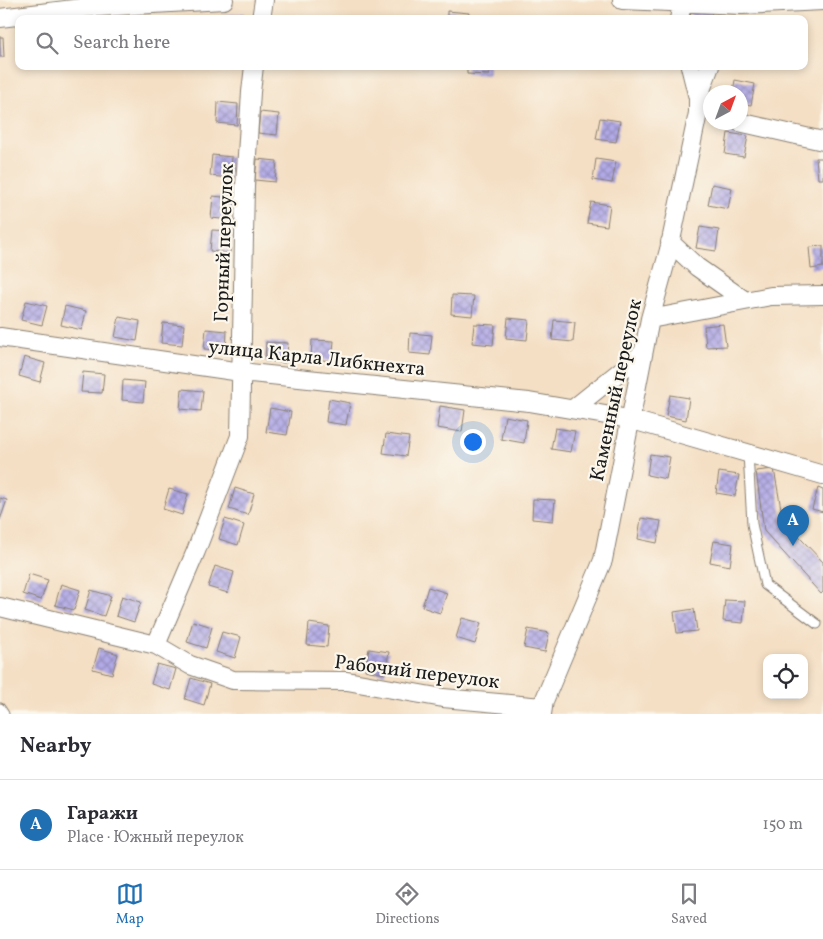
<!DOCTYPE html>
<html lang="en">
<head>
<meta charset="utf-8">
<style>
  body { margin:0; font-family:Vollkorn,serif; background:#f2f2f3; color:#2b2b33 }
  .controls { position:absolute; right:15px; bottom:15px; display:grid; overflow:hidden; border-radius:10px; box-shadow:0 2px 8px #0003 }
  .controls button { width:45px; height:45px; display:grid; place-items:center; padding:0; border:0; border-bottom:1px solid #e1e1e2; background:#fff; color:#2b2b33; font:25px sans-serif }
  .compass { position:absolute; left:703px; top:85px; width:45px; height:45px; border-radius:50%; background:#fff; box-shadow:0 2px 8px #0003; rotate:41deg }
  .you { position:absolute; left:472px; top:441px; width:18px; height:18px; margin:-12px; border:4px solid #fff; border-radius:50%; background:#1a73e8; box-shadow:0 0 0 8px #1a73e833 }
  .badge { display:grid; place-items:center; width:32px; height:32px; border-radius:50%; background:#1f6fb2; color:#fff; font-size:16px; font-weight:700 }
  .pin { position:absolute; translate:-50% -41px; filter:drop-shadow(0 1px 2px #0008) }
  .pin::after { content:''; position:absolute; top:26px; width:18px; height:15px; background:inherit; clip-path:polygon(0 0,100% 0,50% 100%) }
  .list { margin:0; padding:0; list-style:none }
  h2 { display:flex; justify-content:space-between; align-items:center; height:65px; margin:0; padding:0 20px; font-size:21px }
  h2 small { font-size:16px; font-weight:400; color:#7c7c81 }
  .list li { display:grid; grid-template-columns:32px 1fr auto; gap:15px; align-items:center; box-sizing:border-box; height:90px; padding:0 20px; border-top:1px solid #e1e1e2 }
  .list b { display:block; font-size:19px; white-space:nowrap }
  .list p { margin:0; font-size:16px; white-space:nowrap; color:#7c7c81 }
  .list em { font-size:16px; font-style:normal; color:#7c7c81 }
  .icon { flex:none; width:28px; height:28px; fill:none; stroke:currentColor; stroke-width:2; stroke-linecap:round; stroke-linejoin:round }
  .map { position:relative; flex:none; width:823px; height:714px; overflow:hidden }
  .search { position:absolute; background:#fff; box-shadow:0 2px 8px #0003; left:15px; right:15px; top:15px; height:55px; display:flex; align-items:center; gap:12px; box-sizing:border-box; padding:0 18px; border-radius:10px; color:#7c7c81; font-size:19px }
  .sheet { height:155px; background:#fff }
  nav { display:flex; justify-content:space-around; align-items:center; box-sizing:border-box; height:70px; border-top:1px solid #e1e1e2; background:#fff; font-size:14px; color:#7c7c81 }
  nav a { display:grid; justify-items:center; gap:2px }
  nav .on { color:#1f6fb2 }
  .map>svg:first-child { display:block }
  .building { fill:url(#building-cross-hatch) }
  .lines { fill:none; stroke-linecap:round; stroke-linejoin:round }
  .service-casing { stroke:#887e70; stroke-width:11 }
  .minor-casing { stroke:#887e70; stroke-width:20 }
  .service { stroke:#fff; stroke-width:9 }
  .minor { stroke:#fff; stroke-width:18 }
  .labels { text-anchor:middle; stroke-width:4.5; stroke-linejoin:round; paint-order:stroke }
  .street-label { font-size:20px; fill:#1c1c1c; stroke:#fbf7ec }
</style>
</head>
<body>
<div class="map">
<svg width="823" height="714" viewBox="0 0 823 714">
  <defs>
    <pattern id="building-cross-hatch" width="8" height="8" patternUnits="userSpaceOnUse" patternTransform="scale(1.25)"><rect width="8" height="8" fill="#b2aae6"/><path d="M0 0l8 8M0 8l8-8" fill="none" stroke="#908aba"/></pattern>
  </defs>
  <rect width="100%" height="100%" fill="#fbf7ec"/>
  <filter id="ink" filterUnits="userSpaceOnUse"><feTurbulence type="fractalNoise" baseFrequency=".02" numOctaves="2"/><feDisplacementMap in="SourceGraphic" scale="10" xChannelSelector="R" yChannelSelector="G"/><feConvolveMatrix kernelMatrix="1 2 1 2 8 2 1 2 1" color-interpolation-filters="sRGB"/></filter>
  <filter id="wash" filterUnits="userSpaceOnUse"><feTurbulence type="fractalNoise" baseFrequency=".0096" numOctaves="4" result="noise"/><feDisplacementMap in="SourceGraphic" scale="20" xChannelSelector="R" yChannelSelector="G"/><feGaussianBlur stdDeviation="1.12" result="paint"/><feColorMatrix in="noise" values="0 0 0 0 0 0 0 0 0 0 0 0 0 0 0 0 0 1.4 0 .05"/><feComposite in="paint" operator="in"/></filter>
  <g filter="url(#wash)">
    <rect width="100%" height="100%" fill="#f4dfc4"/>
    <g id="blocks">
      <path class="building" d="M691 8 712 9 711 19H690Z
        M447 11 469 13 468 19H447Z
        M243 13 244 19H222V15Z
        M0 37H3L4 57H0Z
        M467 66H489V75L467 74Z
        M735 80 755 84 751 105 740 103V92H733Z
        M218 102 238 104 237 125 217 123Z
        M260 112 279 114 277 135 258 133Z
        M600 118 620 121 616 142 596 139Z
        M728 133 748 136 744 157 725 154Z
        M212 155 232 157 230 178 210 176Z
        M816 158H823V179H818Z
        M257 159 277 161 275 182 255 180Z
        M596 159 616 162 612 183 593 180Z
        M712 184 732 188 728 209 708 205Z
        M213 196 232 198 231 220 211 218Z
        M591 202 610 205 607 226 587 223Z
        M700 227 719 230 716 251 696 248Z
        M212 230 232 231 230 253 210 251Z
        M823 246V267L811 269 809 247Z
        M452 295 474 296 472 316 451 314Z
        M26 301 47 306 42 325 21 320Z
        M65 306 86 311 82 330 61 325Z
        M119 317 140 321 137 341 115 337Z
        M508 318 529 320 527 340 506 338Z
        M554 320 575 322 573 342 552 340Z
        M163 323 184 325 182 345 161 343Z
        M474 324 495 325 493 345 472 343Z
        M723 324 726 346 706 347 704 326Z
        M206 329 227 331 226 351 204 349Z
        M410 333 432 335 430 355 409 353Z
        M312 340 334 341 332 361 311 359Z
        M266 342 288 343 286 363 265 361Z
        M24 357 45 363 40 382 19 376Z
        M83 372 104 374 102 393 81 392Z
        M123 380 145 382 143 402 122 400Z
        M182 389 203 391 201 411 180 409Z
        M670 395 689 398 686 420 666 416Z
        M329 399 350 403 346 425 326 422Z
        M440 406 465 410 462 432 437 428Z
        M270 408 291 412 287 435 266 432Z
        M505 416 527 420 524 443 501 439Z
        M555 428 575 431 571 452 551 449Z
        M386 434 409 437 406 456 383 453Z
        M650 454 670 457 666 479 647 475Z
        M774 469 783 520 823 562V592L821 594 764 531 756 471Z
        M719 472 739 475 735 496 716 493Z
        M235 488 254 494 248 515 229 509Z
        M818 488 823 490V512L812 509Z
        M169 489 188 494 182 515 163 509Z
        M0 498 7 500 0 520Z
        M533 499 555 500 553 521 532 519Z
        M641 518 661 521 657 543 638 539Z
        M225 519 244 525 238 545 219 539Z
        M714 541 733 544 730 566 710 562Z
        M215 566 234 572 228 593 208 587Z
        M29 574 48 580 41 600 23 594Z
        M61 584 80 590 74 610 55 605Z
        M428 587 447 593 440 613 422 607Z
        M91 590 111 596 104 616 85 610Z
        M122 596 141 602 134 622 116 616Z
        M725 600 745 601 743 623 723 621Z
        M694 609 697 631 677 633 674 612Z
        M462 618 481 623 475 644 456 638Z
        M193 621 212 627 206 648 187 642Z
        M309 623 329 626 327 647 307 645Z
        M528 629 549 633 545 652 524 648Z
        M222 632 241 637 235 658 216 652Z
        M99 648 118 654 112 674 93 669Z
        M369 649 389 652 385 674 365 670Z
        M157 664 176 669 170 690 151 684Z
        M191 678 210 684 204 705 185 699Z"/>
    </g>
  </g>
  <g filter="url(#ink)">
    <use href="#blocks" fill-opacity="0" stroke="#887e70" stroke-width="1"/>
    <g class="lines">
      <g class="service-casing">
        <path id="service" d="M748 453 752 524 765 585 817 624
          M0 708 4 714"/>
      </g>
      <g class="minor-casing">
        <path id="minor" d="M622 0 742 5 823 1
          M0 18 82 8 224 0
          M261 19 264 0
          M679 19 683 0
          M698 98 710 66
          M739 122 823 141
          M670 242 697 267 744 300
          M650 319 771 296 823 295
          M0 337 241 372 529 402 629 419 823 475
          M573 409 643 353
          M0 607 156 645 190 665 233 680 347 681 443 698 542 707
          M156 645 196 551 240 436 245 186 251 92 254 66
          M542 714 544 701 603 560 650 319 669 250 698 113V98L690 66"/>
      </g>
      <use href="#service" class="service"/>
      <use href="#minor" class="minor"/>
    </g>
  </g>
  <g class="labels">
    <g class="street-label">
      <text transform="translate(223 243) rotate(-88)" y="7">Горный переулок</text>
      <text transform="translate(317 357) rotate(6)" y="7">улица Карла Либкнехта</text>
      <text transform="translate(615 390) rotate(-78)" y="7">Каменный переулок</text>
      <text transform="translate(417 671) rotate(7)" y="7">Рабочий переулок</text>
    </g>
  </g>
</svg>
<div class="controls">
<button><svg class="icon" aria-label="locate" viewBox="0 0 24 24"><circle cx="12" cy="12" r="6"/><path d="M12 2v4M12 18v4M2 12h4M18 12h4"/></svg></button>
</div>
<svg class="compass" viewBox="-18 -18 36 36"><path d="M0-13l5 13h-10z" fill="#e53935"/><path d="M0 13l5-13h-10z" fill="#7c7c81"/></svg>
<div class="you"></div>
<div class="pin badge" style="left:793px;top:546px">A</div>
<div class="search"><svg class="icon" aria-label="search" viewBox="0 0 24 24"><circle cx="10" cy="10" r="6"/><path d="M15 15l6 6"/></svg>Search here</div>
</div>
<section class="sheet">
<h2>Nearby<small></small></h2>
<ul class="list">
<li><span class="badge">A</span><div><b>Гаражи</b><p>Place · Южный переулок</p></div><em>150 m</em></li>
</ul>
</section>
<nav>
<a class="on"><svg class="icon" aria-label="map" viewBox="0 0 24 24"><path d="M3 6l6-2 6 2 6-2v14l-6 2-6-2-6 2zM9 4v14M15 6v14"/></svg>Map</a>
<a><svg class="icon" aria-label="directions" viewBox="0 0 24 24"><path d="M12 3l9 9-9 9-9-9zM9 14v-3h6M13 9l2 2-2 2"/></svg>Directions</a>
<a><svg class="icon" aria-label="saved" viewBox="0 0 24 24"><path d="M7 4h10v16l-5-4-5 4z"/></svg>Saved</a>
</nav>
</body>
</html>
